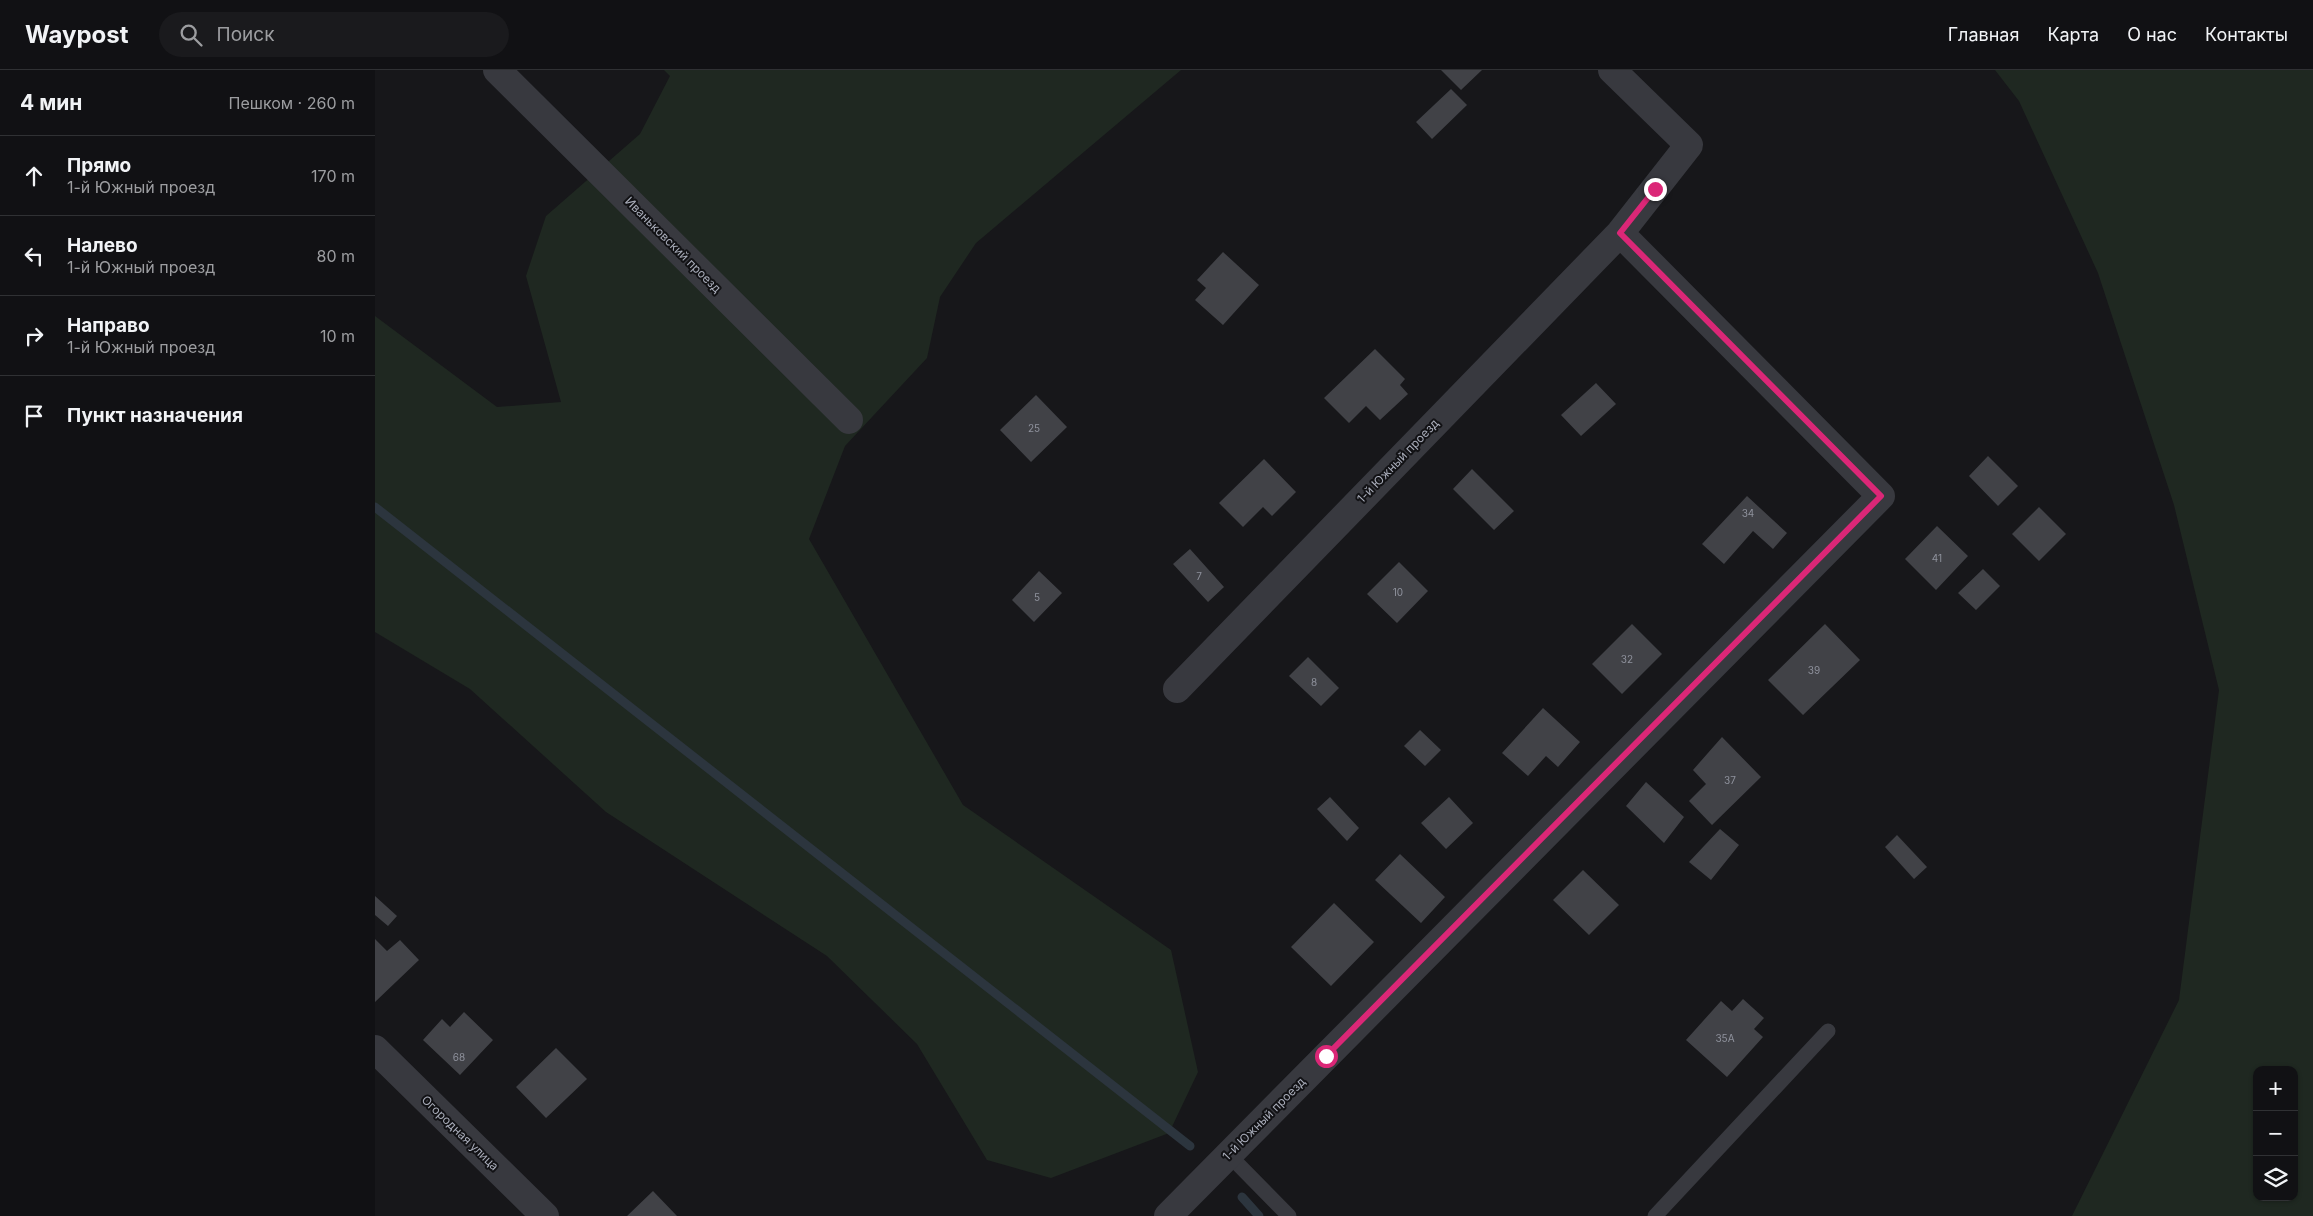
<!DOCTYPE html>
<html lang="ru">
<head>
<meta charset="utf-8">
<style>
  body { margin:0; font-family:Inter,sans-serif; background:#1a1a1d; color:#f1f3f6 }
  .controls { position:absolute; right:15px; bottom:15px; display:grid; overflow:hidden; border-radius:10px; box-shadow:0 1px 4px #0004 }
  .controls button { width:45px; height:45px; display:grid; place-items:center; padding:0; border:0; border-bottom:1px solid #303134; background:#111114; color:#f1f3f6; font:25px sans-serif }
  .stop { position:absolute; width:15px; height:15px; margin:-11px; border:4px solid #db2777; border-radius:50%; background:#fff }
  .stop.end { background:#db2777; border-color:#fff; box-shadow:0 1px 5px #0008 }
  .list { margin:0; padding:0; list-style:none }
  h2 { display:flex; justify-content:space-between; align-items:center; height:65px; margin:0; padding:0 20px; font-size:21px }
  h2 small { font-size:16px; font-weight:400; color:#9c9da0 }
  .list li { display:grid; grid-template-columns:32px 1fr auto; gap:15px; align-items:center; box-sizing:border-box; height:80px; padding:0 20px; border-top:1px solid #303134 }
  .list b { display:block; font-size:19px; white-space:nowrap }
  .list p { margin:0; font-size:16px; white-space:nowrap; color:#9c9da0 }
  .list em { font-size:16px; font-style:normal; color:#9c9da0 }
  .icon { flex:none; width:28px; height:28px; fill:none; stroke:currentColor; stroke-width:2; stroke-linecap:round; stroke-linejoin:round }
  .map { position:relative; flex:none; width:1938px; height:1146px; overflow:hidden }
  header { display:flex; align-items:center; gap:30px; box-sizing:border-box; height:70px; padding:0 25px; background:#111114; border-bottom:1px solid #303134 }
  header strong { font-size:24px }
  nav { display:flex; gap:28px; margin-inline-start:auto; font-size:18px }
  .search { width:350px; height:45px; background:#1a1a1d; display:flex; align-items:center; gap:12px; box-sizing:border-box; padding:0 18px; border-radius:28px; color:#9c9da0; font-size:19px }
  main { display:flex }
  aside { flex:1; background:#111114 }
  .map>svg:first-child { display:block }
  .green { fill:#1f2821; fill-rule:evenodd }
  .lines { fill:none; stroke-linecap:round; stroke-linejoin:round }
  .stream { stroke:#2c353e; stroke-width:9 }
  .building { fill:#414247 }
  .lane { stroke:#38393f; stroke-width:15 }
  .street { stroke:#38393f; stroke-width:28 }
  .route { stroke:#db2777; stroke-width:6 }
  .labels { text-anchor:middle; stroke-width:4; stroke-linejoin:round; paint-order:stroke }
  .number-label { font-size:10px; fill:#8f929d }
  .street-label { font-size:12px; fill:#a9adba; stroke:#121215 }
</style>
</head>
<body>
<header>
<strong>Waypost</strong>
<div class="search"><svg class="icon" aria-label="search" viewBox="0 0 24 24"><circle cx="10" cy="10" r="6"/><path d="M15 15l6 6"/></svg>Поиск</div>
<nav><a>Главная</a><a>Карта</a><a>О нас</a><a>Контакты</a></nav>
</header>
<main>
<aside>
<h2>4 мин<small>Пешком · 260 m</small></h2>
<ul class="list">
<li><svg class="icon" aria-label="ahead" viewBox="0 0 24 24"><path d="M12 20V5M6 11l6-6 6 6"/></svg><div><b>Прямо</b><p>1-й Южный проезд</p></div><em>170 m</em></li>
<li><svg class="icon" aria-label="left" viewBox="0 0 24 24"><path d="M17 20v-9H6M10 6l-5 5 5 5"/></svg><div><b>Налево</b><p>1-й Южный проезд</p></div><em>80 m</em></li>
<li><svg class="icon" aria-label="right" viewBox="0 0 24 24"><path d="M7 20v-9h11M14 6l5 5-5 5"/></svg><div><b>Направо</b><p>1-й Южный проезд</p></div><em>10 m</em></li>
<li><svg class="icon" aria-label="arrive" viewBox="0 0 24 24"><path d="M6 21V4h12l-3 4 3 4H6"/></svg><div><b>Пункт назначения</b></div></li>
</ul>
</aside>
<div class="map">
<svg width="1938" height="1146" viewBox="0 0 1938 1146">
  <rect width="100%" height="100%" fill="#17171a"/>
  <path class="green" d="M289 0H806L601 173 565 227 552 288 470 376 434 469 588 735 796 880 823 1002 794 1063 676 1108 612 1090 542 974 452 886 231 742 95 619 0 562V246L122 337 186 332 151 206 171 146 265 64 295 6Z
    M1620 0H1938V1146H1697L1804 930 1844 620 1799 435 1723 203 1644 31ZM1882 1000H1919V1127H1882Z"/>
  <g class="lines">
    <path class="stream" d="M0 437 815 1076
      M867 1127 884 1146"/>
  </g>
  <path class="building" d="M1066 0H1107L1086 20Z
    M1076 19 1092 35 1057 69 1041 52Z
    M848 182 884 215 848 255 820 230 831 218 822 210Z
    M1000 279 1030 309 1025 315 1033 324 1005 350 991 336 974 353 949 328Z
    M1221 313 1241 334 1206 366 1186 345Z
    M661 325 692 357 656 392 625 360Z
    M1613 386 1643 416 1623 436 1594 406Z
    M889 389 921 422 897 446 888 437 868 457 844 433Z
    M1097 399 1139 441 1119 460 1078 419Z
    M1372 426 1412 463 1398 479 1378 461 1349 494 1327 474Z
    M1664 437 1691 464 1664 491 1637 464Z
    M1562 456 1593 486 1561 520 1530 489Z
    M815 479 849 517 833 532 798 494Z
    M1024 492 1053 521 1022 553 992 524Z
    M1608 499 1625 516 1601 540 1583 523Z
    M664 501 687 523 659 552 637 530Z
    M1257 554 1287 584 1247 624 1217 594Z
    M1450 554 1485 590 1428 645 1393 610Z
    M933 587 964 618 946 636 914 606Z
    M1168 638 1205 672 1183 697 1171 686 1153 706 1127 683Z
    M1045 660 1066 680 1050 696 1029 676Z
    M1347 667 1386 707 1337 755 1314 731 1331 714 1318 700Z
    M1271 712 1309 747 1289 773 1251 736Z
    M955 727 984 758 972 771 942 739Z
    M1074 727 1098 753 1071 779 1046 753Z
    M1345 759 1364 775 1336 810 1314 792Z
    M1522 765 1552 797 1539 809 1510 777Z
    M1025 784 1070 827 1046 853 1000 810Z
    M1208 800 1244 835 1214 865 1178 830Z
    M0 826 22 846 13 856 0 845Z
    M959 833 999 872 956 916 916 877Z
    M0 869 12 881 25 870 44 890 0 932Z
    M1368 929 1389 948 1379 959 1388 967 1352 1007 1311 970 1346 931 1357 941Z
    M89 942 118 970 85 1005 48 970 67 949 75 957Z
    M181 978 212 1009 171 1048 141 1017Z
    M278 1121 302 1146H252Z"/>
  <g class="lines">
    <path class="lane" d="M854 1085 914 1146
      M1280 1146 1453 961"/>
    <path class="street" d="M122 0 474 350
      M802 619 1245 163 1314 75 1237 0
      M0 979 170 1146
      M793 1146 1506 426 1245 163"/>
  </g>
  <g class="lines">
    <path class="route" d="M951 986 1506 426 1245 163 1280 119"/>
  </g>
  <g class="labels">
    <g class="number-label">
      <text x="659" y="362">25</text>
      <text x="1373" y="447">34</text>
      <text x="1562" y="492">41</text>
      <text x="824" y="510">7</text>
      <text x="1023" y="526">10</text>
      <text x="662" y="531">5</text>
      <text x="1252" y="593">32</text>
      <text x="1439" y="604">39</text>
      <text x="939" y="616">8</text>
      <text x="1355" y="714">37</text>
      <text x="1350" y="972">35А</text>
      <text x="84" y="991">68</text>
    </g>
    <g class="street-label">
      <text transform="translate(298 175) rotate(45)" y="4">Иваньковский проезд</text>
      <text transform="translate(1023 391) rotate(-46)" y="4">1-й Южный проезд</text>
      <text transform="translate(889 1049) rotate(-45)" y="4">1-й Южный проезд</text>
      <text transform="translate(85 1063) rotate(44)" y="4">Огородная улица</text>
    </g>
  </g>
</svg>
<div class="controls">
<button>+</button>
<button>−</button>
<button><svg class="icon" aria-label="layers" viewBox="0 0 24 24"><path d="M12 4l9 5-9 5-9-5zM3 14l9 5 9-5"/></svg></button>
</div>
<div class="stop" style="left:951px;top:986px"></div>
<div class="stop end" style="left:1280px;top:119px"></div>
</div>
</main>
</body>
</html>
